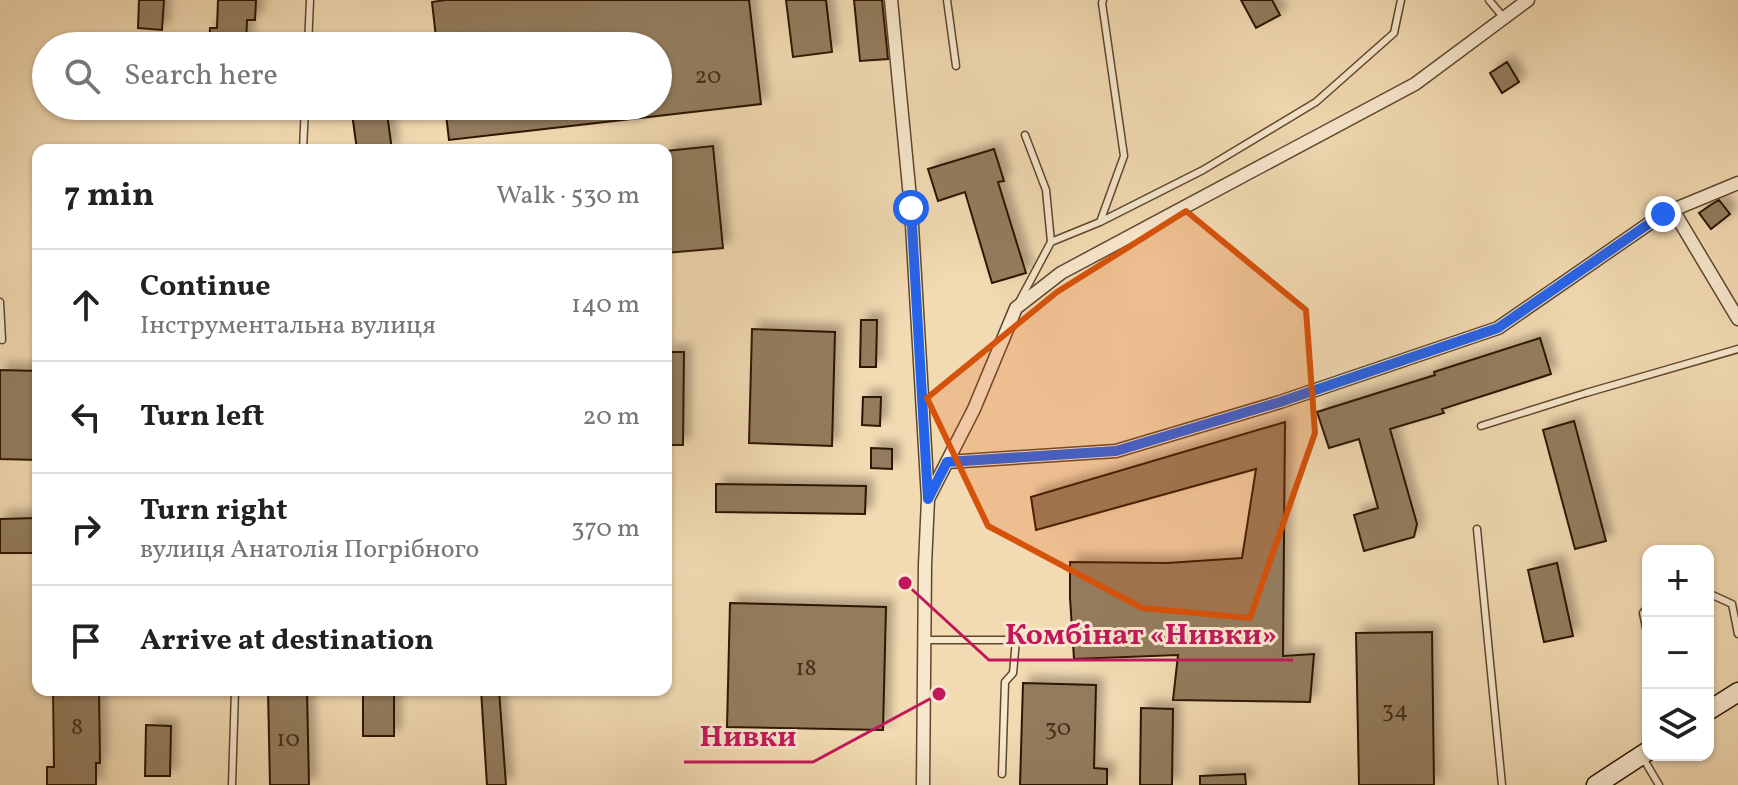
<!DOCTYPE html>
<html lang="en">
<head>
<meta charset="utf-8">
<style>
  body { margin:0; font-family:Vollkorn,serif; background:#f6f6f6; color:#222 }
  .controls { position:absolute; right:24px; bottom:24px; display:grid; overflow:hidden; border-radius:16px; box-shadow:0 2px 6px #0004 }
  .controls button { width:72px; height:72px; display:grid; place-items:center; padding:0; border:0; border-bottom:2px solid #e0e0e0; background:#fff; color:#222; font:40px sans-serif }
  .stop { position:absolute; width:24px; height:24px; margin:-18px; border:6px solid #2563eb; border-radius:50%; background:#fff }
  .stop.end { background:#2563eb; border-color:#fff; box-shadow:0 2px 8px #0008 }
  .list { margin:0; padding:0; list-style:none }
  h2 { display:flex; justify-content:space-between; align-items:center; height:104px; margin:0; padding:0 32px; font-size:34px }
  h2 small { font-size:26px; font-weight:400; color:#767676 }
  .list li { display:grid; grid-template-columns:52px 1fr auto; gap:24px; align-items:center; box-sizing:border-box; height:112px; padding:0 32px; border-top:2px solid #e0e0e0 }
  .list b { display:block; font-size:30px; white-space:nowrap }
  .list p { margin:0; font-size:26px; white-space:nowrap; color:#767676 }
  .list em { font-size:26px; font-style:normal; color:#767676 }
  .icon { flex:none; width:44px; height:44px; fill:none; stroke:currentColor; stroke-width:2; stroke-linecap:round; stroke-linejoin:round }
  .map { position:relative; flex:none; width:1738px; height:785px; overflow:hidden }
  .search { position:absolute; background:#fff; box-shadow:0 2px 6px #0004; left:32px; top:32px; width:640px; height:88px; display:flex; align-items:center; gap:20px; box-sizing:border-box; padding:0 28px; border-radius:44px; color:#767676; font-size:30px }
  .panel { position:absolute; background:#fff; box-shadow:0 2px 6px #0004; left:32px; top:144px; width:640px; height:552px; border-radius:16px }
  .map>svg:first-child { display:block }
  .building { fill:#937c5d; stroke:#2d1601; stroke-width:2; filter:url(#shadow) }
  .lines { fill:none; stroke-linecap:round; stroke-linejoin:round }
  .lane-casing { stroke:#5e472d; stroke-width:9 }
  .street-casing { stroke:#5e472d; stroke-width:15 }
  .secondary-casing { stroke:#2d1601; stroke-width:21 }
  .lane { stroke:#f7e7cd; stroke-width:6 }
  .street { stroke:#f7e7cd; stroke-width:12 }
  .secondary { stroke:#f7e7cd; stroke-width:18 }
  .route { stroke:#2563eb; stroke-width:10 }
  .marked { fill:#d5520b; fill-opacity:0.2; stroke:#d5520b; stroke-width:6; stroke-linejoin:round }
  .labels { text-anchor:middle; stroke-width:6; stroke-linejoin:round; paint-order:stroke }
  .number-label { font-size:24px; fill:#463018 }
  .leader { fill:none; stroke:#c2185b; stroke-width:3 }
  .callout-dot { fill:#c2185b; stroke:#f7e7cd; stroke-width:3 }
  .callout-label { font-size:30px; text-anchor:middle; font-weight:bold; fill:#c2185b; stroke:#f7e7cd; stroke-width:6; stroke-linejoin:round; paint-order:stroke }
</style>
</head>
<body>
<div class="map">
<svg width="1738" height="785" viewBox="0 0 1738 785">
  <defs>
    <filter id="shadow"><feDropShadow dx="7" dy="-7" stdDeviation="4" flood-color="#0004"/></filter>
  </defs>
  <rect width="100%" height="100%" fill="#f2dab2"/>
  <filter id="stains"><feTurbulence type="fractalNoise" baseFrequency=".0025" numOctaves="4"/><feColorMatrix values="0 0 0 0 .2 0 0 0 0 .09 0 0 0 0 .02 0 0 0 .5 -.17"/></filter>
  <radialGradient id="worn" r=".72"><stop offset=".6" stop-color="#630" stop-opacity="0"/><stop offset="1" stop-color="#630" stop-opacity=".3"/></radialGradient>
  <path class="building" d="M139 0H164L162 30 138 28Z
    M218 0H256L255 20H247L246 46H209L210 28H217Z
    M445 0H749L761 104 449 140 445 106H658V46H437L432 2Z
    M786 0H826L832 52 793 57Z
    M854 0H882L888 59 860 61Z
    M1241 0H1272L1280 15 1256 28Z
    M1507 62 1519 82 1502 93 1490 73Z
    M351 106H386L392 150H357Z
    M713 146 723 248 666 253V151Z
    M994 149 1004 181 998 182 1026 273 992 283 965 192 938 201 928 169Z
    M1719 200 1730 214 1711 229 1699 213 1712 204Z
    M861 320H877L876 367H860Z
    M752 329 835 332 832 446 749 443Z
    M1540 338 1551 374 1442 409 1444 413 1390 429 1417 524 1414 537 1364 551 1354 515 1378 508 1359 439 1329 448 1317 412 1435 375 1434 372Z
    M666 352H684L683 445H666Z
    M0 370 38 371V460L0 459Z
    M863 397H881L880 426 862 425Z
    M1574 421 1606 541 1575 549 1543 430Z
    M1285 422 1283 656 1314 654 1310 702 1173 700 1178 655 1074 659 1070 598V562L1167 563 1242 558 1256 469 1036 530 1031 497Z
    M871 448 892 449V469L871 468Z
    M716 484 866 486 865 514 716 512Z
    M38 518V553H0V519Z
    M1557 563 1573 636 1544 642 1528 570Z
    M730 603 886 607 883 730 727 727Z
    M1432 632 1434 785H1359L1356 633Z
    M1023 683 1096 685 1094 768 1107 769V785H1020Z
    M53 690H99L100 763H96V785H47V767H54Z
    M268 690H307L309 785H270Z
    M363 690H394V736H363Z
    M481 690H499L506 785H487Z
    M1141 708 1173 709 1172 785H1140Z
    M146 725 171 726 170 776H145Z
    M1245 774 1246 785H1200V776Z"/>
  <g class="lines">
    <g class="lane-casing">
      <path id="lane" d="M947 0 956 66
        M1103 0 1102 3 1124 156 1100 222 1203 170 1316 102 1394 33 1401 0
        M1489 0 1504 18
        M308 46 310 0
        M1025 135 1046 190 1051 242
        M303 150 305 106
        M0 302 2 340
        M1019 302 1051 242 1100 222
        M1481 426 1586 393 1738 349
        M1477 529 1502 785
        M1708 593 1732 604
        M1732 604 1738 634
        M1648 607 1643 613 1648 637
        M924 640H1016L1013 673 1005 682 1002 774
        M1016 640 1066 641
        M1643 758 1659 785
        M232 785 235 690"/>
    </g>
    <g class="street-casing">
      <path id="street" d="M891 0 911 208 928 499 925 565 923 785
        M1673 210 1738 319
        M947 462 1116 451 1280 402 1498 328 1663 214 1738 183
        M928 499 974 409 1016 308 1061 273 1415 84 1528 0"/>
    </g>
    <g class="secondary-casing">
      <path id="secondary" d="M1708 711 1738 692
        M1596 785 1648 751"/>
    </g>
    <use href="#lane" class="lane"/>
    <use href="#street" class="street"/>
    <use href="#secondary" class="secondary"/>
  </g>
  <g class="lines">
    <path class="route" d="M911 208 928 499 947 462 1116 451 1280 402 1498 328 1663 214"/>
  </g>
  <path class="marked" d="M1186 211 1306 310 1315 433 1250 618 1142 608 988 526 927 398 1057 292Z"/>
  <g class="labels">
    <g class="number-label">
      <text x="708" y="83">20</text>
      <text x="806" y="675">18</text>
      <text x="1395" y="717">34</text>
      <text x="77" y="734">8</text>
      <text x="1058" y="735">30</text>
      <text x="288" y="746">10</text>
    </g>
  </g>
  <path class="leader" d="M905 583L989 660H1293M939 694L813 762H684"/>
  <g class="callout-dot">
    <circle cx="905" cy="583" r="8"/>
    <circle cx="939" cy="694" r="8"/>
  </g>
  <g class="callout-label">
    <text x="1141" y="644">Комбінат «Нивки»</text>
    <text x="748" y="746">Нивки</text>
  </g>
  <rect width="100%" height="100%" filter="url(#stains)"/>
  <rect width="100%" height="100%" fill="url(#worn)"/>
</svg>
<div class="controls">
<button>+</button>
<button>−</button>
<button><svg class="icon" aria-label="layers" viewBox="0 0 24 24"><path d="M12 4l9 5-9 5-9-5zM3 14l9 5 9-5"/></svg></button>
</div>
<div class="stop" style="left:911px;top:208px"></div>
<div class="stop end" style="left:1663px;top:214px"></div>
<div class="search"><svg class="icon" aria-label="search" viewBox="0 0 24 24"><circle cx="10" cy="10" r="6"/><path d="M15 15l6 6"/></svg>Search here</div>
<section class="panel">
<h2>7 min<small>Walk · 530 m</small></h2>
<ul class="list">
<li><svg class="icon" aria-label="ahead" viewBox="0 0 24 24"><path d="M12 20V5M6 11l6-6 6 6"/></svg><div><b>Continue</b><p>Інструментальна вулиця</p></div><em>140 m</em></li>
<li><svg class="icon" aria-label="left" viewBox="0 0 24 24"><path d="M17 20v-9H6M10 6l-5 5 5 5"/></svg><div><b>Turn left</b></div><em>20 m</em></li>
<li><svg class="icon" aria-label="right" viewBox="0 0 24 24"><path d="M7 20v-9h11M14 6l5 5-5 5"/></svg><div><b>Turn right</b><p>вулиця Анатолія Погрібного</p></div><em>370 m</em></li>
<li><svg class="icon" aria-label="arrive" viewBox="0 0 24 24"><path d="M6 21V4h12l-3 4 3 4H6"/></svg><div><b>Arrive at destination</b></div></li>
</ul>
</section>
</div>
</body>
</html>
